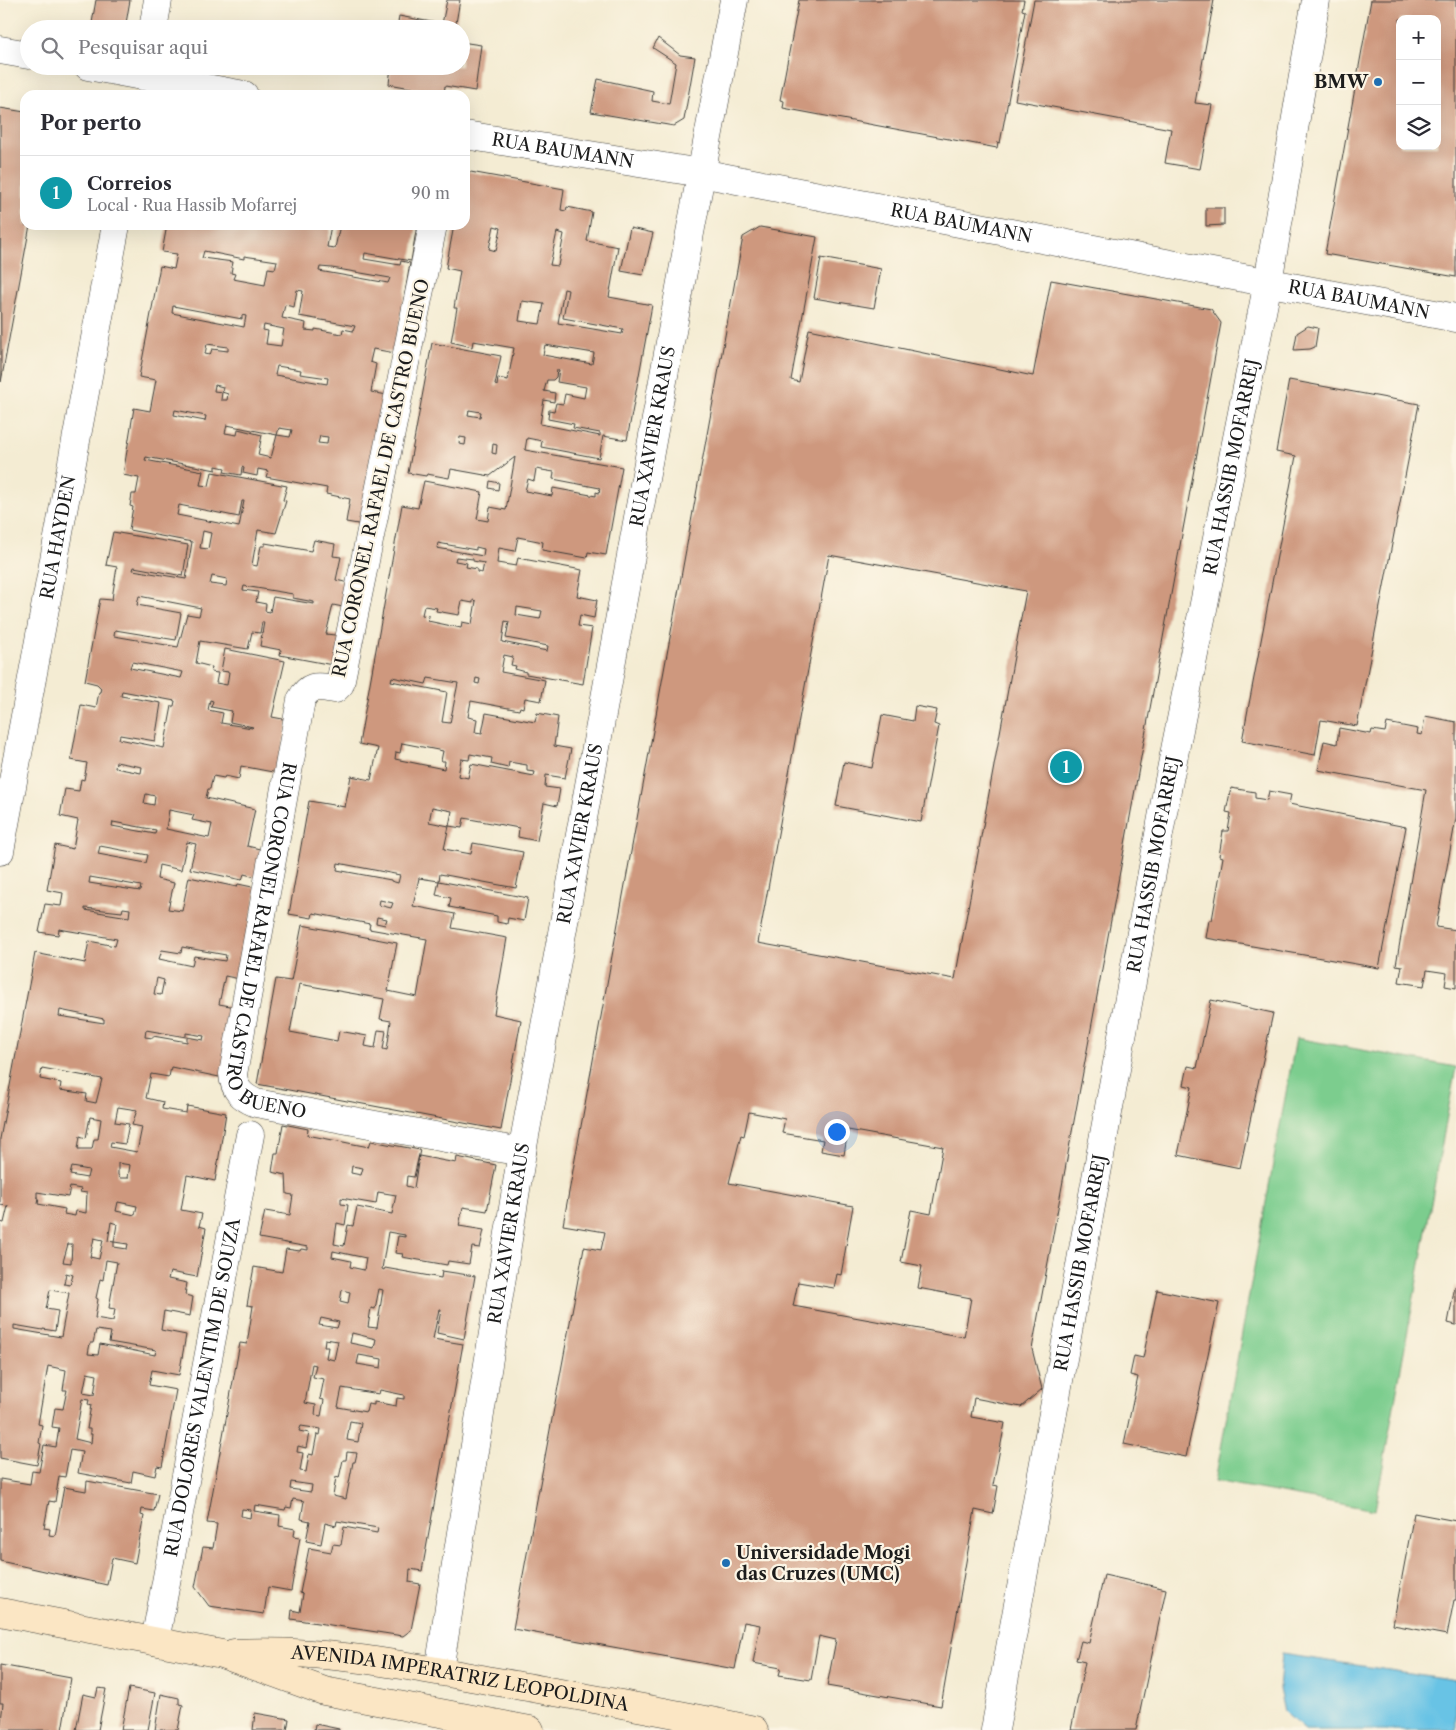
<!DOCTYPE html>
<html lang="pt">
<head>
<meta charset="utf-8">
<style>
  body { margin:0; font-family:"Libre Caslon Text",serif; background:#f7f7f7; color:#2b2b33 }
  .controls { position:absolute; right:15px; top:15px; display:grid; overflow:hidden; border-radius:10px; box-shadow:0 5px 20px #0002 }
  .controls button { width:45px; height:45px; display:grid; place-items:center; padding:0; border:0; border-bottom:1px solid #e1e1e2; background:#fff; color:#2b2b33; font:25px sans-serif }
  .you { position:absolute; left:836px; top:1131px; width:18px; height:18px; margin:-12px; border:4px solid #fff; border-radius:50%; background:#1a73e8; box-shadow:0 0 0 8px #1a73e833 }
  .badge { display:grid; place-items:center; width:32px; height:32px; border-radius:50%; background:#2563eb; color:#fff; font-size:16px; font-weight:700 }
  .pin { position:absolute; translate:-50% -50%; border:2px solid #fff; box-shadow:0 1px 5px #0006 }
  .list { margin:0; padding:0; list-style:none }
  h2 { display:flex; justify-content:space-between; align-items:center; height:65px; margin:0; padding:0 20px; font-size:21px }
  h2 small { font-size:16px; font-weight:400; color:#7c7c81 }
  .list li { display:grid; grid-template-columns:32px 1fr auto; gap:15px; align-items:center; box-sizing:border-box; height:75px; padding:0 20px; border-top:1px solid #e1e1e2 }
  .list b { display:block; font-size:19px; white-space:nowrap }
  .list p { margin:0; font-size:16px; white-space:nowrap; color:#7c7c81 }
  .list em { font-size:16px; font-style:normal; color:#7c7c81 }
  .icon { flex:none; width:28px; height:28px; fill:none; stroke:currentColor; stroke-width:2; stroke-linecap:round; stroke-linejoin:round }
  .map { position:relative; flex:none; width:1456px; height:1730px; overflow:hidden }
  .search { position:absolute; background:#fff; box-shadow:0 5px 20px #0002; left:20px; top:20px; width:450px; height:55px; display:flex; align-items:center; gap:12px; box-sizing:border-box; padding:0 18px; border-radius:28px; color:#7c7c81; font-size:19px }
  .panel { position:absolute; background:#fff; box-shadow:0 5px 20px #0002; left:20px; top:90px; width:450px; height:140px; border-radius:15px }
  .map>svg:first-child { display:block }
  .green { fill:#7ccd8e; stroke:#4c7455 }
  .water { fill:#67c3e5; stroke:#427080 }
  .building { fill:#ce987e; fill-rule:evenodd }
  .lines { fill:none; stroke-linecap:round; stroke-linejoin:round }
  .street-casing { stroke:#3c3b37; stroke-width:29 }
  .secondary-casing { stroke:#3c3b37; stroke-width:29 }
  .street { stroke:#fff; stroke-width:28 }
  .secondary { stroke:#fbe6c4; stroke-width:28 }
  .poi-dot { fill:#1f6fb2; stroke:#fcf5e5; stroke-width:2 }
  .labels { text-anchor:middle; stroke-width:4.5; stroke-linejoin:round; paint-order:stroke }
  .poi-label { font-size:18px; font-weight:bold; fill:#1c1c1c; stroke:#fcf5e5; text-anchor:end }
  .street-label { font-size:18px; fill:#1c1c1c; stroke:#fcf5e5 }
</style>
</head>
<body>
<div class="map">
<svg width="1456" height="1730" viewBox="0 0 1456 1730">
  <rect width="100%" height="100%" fill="#fcf5e5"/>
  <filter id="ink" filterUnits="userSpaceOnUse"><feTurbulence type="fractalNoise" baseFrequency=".02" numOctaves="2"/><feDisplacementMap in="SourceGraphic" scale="10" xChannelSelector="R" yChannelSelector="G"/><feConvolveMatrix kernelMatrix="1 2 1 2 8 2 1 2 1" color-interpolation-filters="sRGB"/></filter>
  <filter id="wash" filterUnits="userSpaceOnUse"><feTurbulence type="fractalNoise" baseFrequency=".0096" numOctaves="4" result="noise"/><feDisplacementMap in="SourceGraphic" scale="20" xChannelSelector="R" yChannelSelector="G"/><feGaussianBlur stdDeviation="1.12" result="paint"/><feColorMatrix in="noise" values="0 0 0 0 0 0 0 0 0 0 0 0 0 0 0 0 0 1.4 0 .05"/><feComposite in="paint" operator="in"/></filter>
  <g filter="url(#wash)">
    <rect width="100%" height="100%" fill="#f4ecd3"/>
    <path class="green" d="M1296 1038 1456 1067 1375 1510 1215 1481Z"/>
    <path class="water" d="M1282 1654 1456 1680V1730H1305L1284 1712 1279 1689Z"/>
    <g id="blocks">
      <path class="building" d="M96 0H130L125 29 92 23Z
        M447 0H460L455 29H397L399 16 442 24Z
        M799 0H1024L1022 10 1025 11 1000 143 998 142 997 148 783 108 784 101 780 100Z
        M1034 0H1214L1195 103 1212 105 1200 169 1165 163 1171 129 1015 100Z
        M1371 0H1456V277L1325 254ZM1400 19H1437V146H1400Z
        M658 38 680 55 695 57 684 120 674 126 591 112 598 79 653 91 652 101 669 104 676 63 653 48Z
        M461 42 481 45 475 91 445 86 444 94 389 84 391 66H461Z
        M0 108 25 112V225H30L1 382Z
        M465 171 564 189 561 210 566 211 567 207 592 212 587 241 618 247 609 297 652 305 627 440 603 436 599 458 541 447 542 441 527 438 525 450 622 467 606 555 588 552 587 558 542 550 543 542 518 537 515 551 499 548 497 563 516 566 518 558 582 570 577 596 597 600 594 618 580 615 578 626 592 628 583 684 526 674V672L515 669 516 666 511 665 513 657 504 655 501 672 545 680 541 701 525 698 523 708 520 707 519 710 471 701 468 717 477 719 475 732 482 733 486 713 535 722 537 713 558 717 554 746 571 749 565 778 546 775 545 787 560 789 557 806 544 803 537 841 518 837 519 828 464 818 462 828 449 826 444 849 471 854 473 843 523 852 516 888 440 874 439 881 419 878 413 906 455 914 452 928 507 938 494 1014 521 1020 501 1130 257 1084 276 979 291 981 302 925 397 943 388 991 417 997 427 939 369 929 370 924 313 913 312 918 289 914 309 801 345 807 351 776 371 780 378 748 359 744 402 505 418 508 424 481 482 492 477 519 488 521 490 507 506 510 515 457 490 476 451 469 449 478 427 474 426 476 408 473 432 343 501 356 495 385 497 386 498 378 508 380 514 348 473 341 472 347 451 342 457 308H454L460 271 446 268 454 225H465ZM494 226 501 228 496 251 489 249ZM557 232 564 234 558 266 550 265ZM564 289 568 290 563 318 623 329 622 334 558 323ZM522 301 544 304 540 324 519 321ZM545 345 594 353 592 364 543 355ZM557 370H559L557 382 586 387 584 398 565 394 563 404 556 403 554 411 549 410 548 419 574 424 573 428 600 433V436L540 424 544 400 554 402 555 393 544 391 547 380H553L556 377ZM469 410 481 412 480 417 468 415ZM460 437 466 438 465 445 459 444ZM493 444 497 445 496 454 492 453ZM536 469 554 472 553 479 600 488 599 493 596 492V496L553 488 552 496 525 491 528 479 534 481ZM438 543 476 550V547L484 549 483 556 437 548ZM456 557 473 559V561L484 563 482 573 477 572V569L466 567 467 563 455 561ZM473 600 476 601 472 624 462 622 461 628 428 621 429 616 422 615 424 606 437 608 436 611 459 615 462 601 473 603ZM517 607 542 611 540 619 516 615ZM505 621 509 622 506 638 548 646 547 651 502 642ZM392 677 426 684 428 678 458 683 450 723 442 722 447 692 391 681ZM476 678 480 679 479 684 475 683ZM402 743 443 751 441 761H445L444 769 395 759 396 752 400 753ZM470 754 492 758 491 764 508 768 509 762 527 765V771L535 772 534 776 471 764 468 778 458 776 461 759 469 760ZM432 807 452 811 449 826 429 822ZM338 863 400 875 398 883 391 881V880L337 870ZM380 900 393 903 391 908 379 905ZM377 917 387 919 385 925 376 923ZM299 984 384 999 380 1019 391 1021 387 1050 383 1049 386 1031 378 1030 375 1048 365 1046 367 1036 339 1031 337 1041 290 1032Z
        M1206 208H1224V225L1206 226Z
        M167 225H331L327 247 335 248 340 225H417L411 261 365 253 364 259 400 265 401 261 410 263 395 353 373 349 370 362 376 364 371 392 387 395 364 525 346 522 350 499 326 494 327 488 266 477 268 471 258 469 257 476 243 473 244 468 242 467 241 475 224 472 225 468 216 466V470L146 457 145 460 203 471 200 485 209 486 212 472 287 486 283 500 286 501 276 533 258 530 252 565 257 566 261 546H265V543L311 551 314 540 335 544 333 556 341 557 336 580 353 584 348 608 333 605 326 634 343 636 338 666 280 655 281 650 260 646 264 622H262L260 633 252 632 248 649 200 641 196 663 212 667 211 672 218 673 216 683 227 685 229 672 221 671 225 649 285 661 272 717 288 720 278 773 241 766 239 779 225 776 224 778 213 776 210 789H208L206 798 255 809 247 846 264 850 259 878 244 874 242 880 190 869 196 844 187 842 181 870 159 865 157 879 174 883 168 909 182 911 189 877 237 887 238 884 257 888 240 979 225 976 219 1004 236 1007 224 1078 171 1067 169 1077 151 1074 146 1098 163 1102 162 1109 186 1113 187 1106 226 1113 215 1181 187 1175 181 1210 202 1214 199 1226 206 1228 197 1277 170 1272 168 1279 187 1283 185 1295 193 1297 190 1316 164 1311 161 1330 186 1335 179 1375 152 1370 149 1385 176 1390 162 1467 157 1466 155 1476 133 1471 131 1483 78 1473 82 1452 70 1450 65 1477 59 1476 55 1502 49 1501 44 1528 50 1529 49 1535 55 1536 64 1487 86 1491 87 1481 158 1494 154 1511 142 1509 141 1515 144 1516 135 1563 112 1558 107 1585 0 1561V1479L30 1484 32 1471 39 1472 44 1445 56 1447 59 1428 52 1427 55 1408 63 1409 67 1390H63L66 1370 48 1366 38 1424 42 1425 39 1443 41 1444 37 1465 0 1458V1222L4 1223 8 1206 0 1205V1139L35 953 85 963 89 941 115 946 117 939 59 929 58 935 39 932 45 904 61 906 63 893 47 890 55 845 73 849 78 820 60 816 65 789 79 791 81 779 84 780 87 763 71 760 81 705 96 708 99 692H100L101 688 97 684 85 681 100 599 112 600 113 592 117 567 106 565 113 532 188 545 183 576 134 567 133 570 186 579 192 542 129 530 133 507 130 506 132 494H136L139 478 123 475 134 408 150 411 156 380 139 377 160 266 174 269 177 254 162 252ZM204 251 244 259V256L277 261 275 269 268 268 265 285 233 279 235 274 231 273 233 262 202 258ZM320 267 332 268 390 278 388 283 319 271ZM297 290 303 291 299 316 355 326 353 331 343 329 342 334 315 329V331L305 330 306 323 282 318 285 305 294 307ZM173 306 242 319V315L246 316 244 327 172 313ZM264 325 284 329 281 346 266 344 268 331 263 330ZM207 344 228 347V351L212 349 210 355 205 354ZM277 366 301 370 300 374 328 378 327 384 275 375ZM215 385 223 387 222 392 214 391ZM222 392 228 394 227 400H221ZM175 410 206 416 205 421 174 415ZM227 425 277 435 279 428 292 430 290 437 277 435 271 458 258 455 262 435 238 429 237 435 225 433ZM320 436 328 437 327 444 318 443ZM242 501H244L239 527 177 515 179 505 239 517ZM203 531 211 533 208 549 200 548ZM212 576 227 579 226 586 210 584ZM244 586 293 594V598L314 602V604L273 597 270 612 265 611 266 604 256 602 258 592 243 590ZM139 596 201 608 199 616 187 614 178 647 114 636 115 630 176 640 181 613 137 605ZM132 662 183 672 181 678 130 668ZM122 691 175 701 174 706H172L164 748 119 739 120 735 155 741 161 703 121 696ZM210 700 213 701 211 707 232 711 230 722 253 727 252 728 221 723 223 713 208 710ZM116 762 142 767 141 773 115 768ZM146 794 155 796 154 805 144 803ZM169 810 194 815 192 820 212 824 209 838 166 829ZM113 822 156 830 155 834 112 826ZM100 846 148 855 146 863 98 854ZM90 877 141 886 140 891 89 883ZM85 908 122 912 123 908 130 909 129 917 85 910ZM182 947 226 955 225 961 194 956 192 966 159 959 162 950 181 953ZM157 978 164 980 161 995 154 994ZM60 1010 104 1019V1023L59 1016ZM146 1030 186 1037V1033L204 1036 203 1040 187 1037V1042L153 1036V1038L145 1037ZM42 1068 102 1079 96 1103 86 1101 87 1094 60 1090 61 1083 40 1079ZM118 1107 137 1110 132 1125 142 1127 137 1152 110 1147 111 1142 125 1144 129 1124 115 1122ZM90 1117 101 1119 98 1139H94L92 1149H78L80 1136 86 1138ZM118 1163 130 1165 128 1178H120L118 1175ZM72 1167 89 1170 87 1178 70 1175ZM70 1187 81 1189 80 1192 87 1193 86 1213 76 1211 75 1216 64 1214 65 1209 38 1204 39 1198 37 1197V1192L68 1197ZM118 1202 137 1206 135 1215 116 1211ZM111 1222 117 1224 114 1242 128 1244 127 1249 114 1247V1242L108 1241ZM94 1238 103 1240 99 1259 90 1257ZM68 1244H72L71 1263 63 1262ZM106 1260 117 1262 109 1308 115 1309 113 1321 95 1318 98 1299 96 1298 100 1279 103 1280ZM66 1273 73 1275 70 1285 64 1284ZM50 1290 69 1293 61 1337 14 1329V1325L43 1330V1329L55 1331 58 1311 46 1309ZM96 1330 111 1332 109 1342 156 1350 155 1355 100 1344 98 1355 88 1354 90 1343H93ZM87 1373 97 1375 94 1395 83 1393ZM82 1399 89 1400 88 1404 91 1405 87 1429H90V1434H92L91 1443 75 1439Z
        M760 227 817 237 791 380 799 382 809 329 1033 376 1051 280 1211 309 1221 323 1032 1349 1042 1389 1021 1407 974 1398 971 1417 1005 1423 993 1485 998 1486 993 1514 975 1510 941 1706 827 1686 836 1640 819 1636 811 1680 779 1675 781 1668 753 1663 760 1625 744 1622 735 1669 513 1629 584 1247 601 1250 605 1232 563 1225 743 237ZM829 555 1026 591 955 979 758 943ZM749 1112 785 1119 782 1133 823 1140 821 1151 844 1155 848 1130 943 1147 931 1214 911 1210 901 1262 922 1266 918 1288 971 1298 964 1337 793 1306 798 1282 834 1288 837 1274 841 1275 853 1206 729 1183 741 1135 744 1136Z
        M630 228 653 233 643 275 621 271Z
        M821 258 881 269 874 308 814 298Z
        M1308 326 1318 328 1315 347 1310 349 1294 350 1297 333Z
        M1289 380 1419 404 1357 726 1321 720 1315 755 1242 741 1296 456 1276 452Z
        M490 481 499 483 498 490 489 488Z
        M915 706 937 710 934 724 939 726 921 822 836 806 844 762 872 768 882 715 913 721Z
        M1425 716 1456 722V818L1436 927 1456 930V988L1445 986 1447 973 1427 970 1424 986 1399 982 1402 966 1396 965 1426 790 1318 770 1324 741 1337 744 1339 728 1371 734 1372 730 1385 732 1387 723 1418 729 1417 734 1422 735Z
        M1231 788 1255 792V798L1267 800 1269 791 1291 795 1289 804 1406 827 1379 968 1206 938 1209 920H1212L1223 857 1219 856 1223 831H1228L1231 813 1226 812Z
        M439 881 528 898 524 921 508 918 507 924 497 922V916L449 907 451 898 436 895Z
        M1211 1000 1273 1013 1240 1168 1178 1155 1192 1087 1184 1085 1188 1066 1197 1068Z
        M283 1124 308 1129 307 1135 369 1147 371 1141 420 1150 414 1177 407 1176 406 1186 414 1188 419 1156 456 1163 457 1157 496 1165 487 1211 463 1207 459 1226 484 1230 480 1248 472 1247 469 1264 448 1261 447 1265 402 1257 403 1254 395 1253 398 1236 405 1237V1235L388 1232 382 1269 384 1270 385 1268 441 1278 442 1271 475 1276 464 1339 437 1333 441 1309H439L433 1339 463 1344 422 1571 410 1569 409 1582 420 1584 411 1630 403 1636 291 1619 292 1610 300 1612 303 1594 300 1593 309 1548 331 1552 333 1544 341 1545 344 1527 377 1533 378 1528 337 1521 336 1526 325 1523 321 1544 306 1541 310 1521 301 1519 304 1501 293 1499 291 1508 286 1507 285 1510 255 1505 254 1511 280 1515 279 1526 295 1529 294 1536 300 1537 291 1591 268 1587 264 1614 209 1606 195 1587 203 1547 213 1548 217 1524 207 1523 240 1343 247 1344 253 1306 247 1305 254 1267 282 1272 286 1249 300 1251 301 1249 308 1250V1247L259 1238 265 1211 290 1215 293 1195 287 1194 286 1175 272 1172 275 1153H278ZM352 1166 363 1168 361 1175 351 1173ZM378 1192 396 1195 392 1214 357 1207 353 1226 348 1225 344 1246 334 1244 337 1223 345 1225 348 1205 341 1204V1198L376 1204ZM333 1251 366 1258 364 1270 350 1267 351 1261 332 1257ZM379 1289 383 1290 377 1328 368 1327 371 1308 375 1309ZM342 1290 350 1292 348 1304 340 1302ZM321 1318 339 1322 337 1328 319 1325ZM352 1333 376 1339 374 1348 350 1343ZM325 1339 338 1341 334 1360 326 1358 328 1347H324ZM359 1355 382 1359 381 1368 357 1364ZM312 1364 316 1365 313 1377 324 1379 320 1399 324 1400 321 1416 315 1415 316 1405 305 1403ZM342 1388 379 1394 380 1390 404 1395V1399L397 1398 396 1406 374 1402V1405L368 1404 366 1412 338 1407ZM350 1421 361 1423 358 1442 347 1440ZM301 1426 321 1429 320 1435 317 1434 313 1455 309 1454 306 1472 300 1471 303 1453 297 1452 298 1446 306 1448 309 1433 299 1431ZM347 1452 357 1453 355 1462H353L346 1499 333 1496 336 1477 339 1478 343 1460H346ZM291 1482 312 1485 311 1492 290 1489ZM242 1509 251 1510 250 1518 241 1516Z
        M1455 1286H1456V1325L1448 1323Z
        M1157 1290 1219 1303 1186 1457 1124 1444 1138 1377 1130 1375 1134 1356 1143 1358Z
        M1414 1513 1456 1521V1600H1454L1447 1635 1393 1625Z
        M1104 1575 1166 1589 1136 1730H1071L1085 1662 1076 1660 1081 1641 1089 1643Z
        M0 1665 71 1678 62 1730H0L3 1703H0Z
        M98 1688 106 1689 98 1730H76L83 1694 96 1697Z
        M129 1688 155 1693 148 1730H121Z
        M161 1694 179 1698V1704L183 1705 178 1730H155Z
        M255 1713 289 1719 287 1730H253Z
        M315 1724 339 1729V1730H314Z"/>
    </g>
  </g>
  <g filter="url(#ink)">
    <use href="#blocks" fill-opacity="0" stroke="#3c3b37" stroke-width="1"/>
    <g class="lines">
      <g class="street-casing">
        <g id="street">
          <path d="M153 29 158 0"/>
          <path d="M0 50 29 55"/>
          <path d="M88 66 244 95"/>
          <path id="s1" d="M465 135 701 173 1212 272 1456 318"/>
          <path id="s2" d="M433 225 340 684 335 689C318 687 310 683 301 700L233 1074C234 1090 242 1097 256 1103L522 1152"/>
          <path id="s3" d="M0 851 116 225"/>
          <path id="s4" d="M155 1641 250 1135"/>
          <path id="s5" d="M439 1670 522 1152 690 233 734 0"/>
          <path id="s6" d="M995 1730 1168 785 1268 282 1316 0"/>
        </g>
      </g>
      <g class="secondary-casing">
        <g id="secondary">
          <path d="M0 1612 222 1654 324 1691 530 1730"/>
          <path id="s7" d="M234 1653C326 1648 414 1667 504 1683 587 1698 671 1712 754 1730"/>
        </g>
      </g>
      <use href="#street" class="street"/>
      <use href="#secondary" class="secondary"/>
    </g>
  </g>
  <g class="poi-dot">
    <circle cx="1378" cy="82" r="5"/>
    <circle cx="726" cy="1563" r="5"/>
  </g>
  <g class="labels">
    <g class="poi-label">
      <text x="1368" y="88">BMW</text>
      <text x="736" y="1559" text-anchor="start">Universidade Mogi<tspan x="736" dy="21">das Cruzes (UMC)</tspan></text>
    </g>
    <g class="street-label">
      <text dy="6" stroke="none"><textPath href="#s1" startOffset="99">RUA BAUMANN</textPath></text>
      <text dy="6" stroke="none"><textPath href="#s1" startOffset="504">RUA BAUMANN</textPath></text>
      <text dy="6" stroke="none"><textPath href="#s1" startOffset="909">RUA BAUMANN</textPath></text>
      <text dy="6" stroke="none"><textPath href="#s5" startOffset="1252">RUA XAVIER KRAUS</textPath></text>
      <text dy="6" stroke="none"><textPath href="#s6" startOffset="1285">RUA HASSIB MOFARREJ</textPath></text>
      <text transform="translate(381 478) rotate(-78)" y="6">RUA CORONEL RAFAEL DE CASTRO BUENO</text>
      <text dy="6" stroke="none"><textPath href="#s3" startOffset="319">RUA HAYDEN</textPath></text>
      <text dy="6" stroke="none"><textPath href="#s5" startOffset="848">RUA XAVIER KRAUS</textPath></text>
      <text dy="6" stroke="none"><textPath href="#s6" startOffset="880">RUA HASSIB MOFARREJ</textPath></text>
      <text dy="6" stroke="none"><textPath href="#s2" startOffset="782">RUA CORONEL RAFAEL DE CASTRO BUENO</textPath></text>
      <text dy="6" stroke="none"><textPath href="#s5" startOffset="442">RUA XAVIER KRAUS</textPath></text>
      <text dy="6" stroke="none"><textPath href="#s6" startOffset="475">RUA HASSIB MOFARREJ</textPath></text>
      <text dy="6" stroke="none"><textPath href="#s4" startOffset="258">RUA DOLORES VALENTIM DE SOUZA</textPath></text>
      <text dy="6" stroke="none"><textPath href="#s7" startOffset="228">AVENIDA IMPERATRIZ LEOPOLDINA</textPath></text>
    </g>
  </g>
</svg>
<div class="controls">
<button>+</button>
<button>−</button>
<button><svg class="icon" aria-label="layers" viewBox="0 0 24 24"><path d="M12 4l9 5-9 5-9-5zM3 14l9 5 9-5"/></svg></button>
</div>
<div class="you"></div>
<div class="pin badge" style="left:1066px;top:767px;background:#0f9aa8">1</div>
<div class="search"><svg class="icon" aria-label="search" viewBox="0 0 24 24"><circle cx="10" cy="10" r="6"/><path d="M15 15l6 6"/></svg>Pesquisar aqui</div>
<section class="panel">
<h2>Por perto<small></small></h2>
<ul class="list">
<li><span class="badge" style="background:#0f9aa8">1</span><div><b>Correios</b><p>Local · Rua Hassib Mofarrej</p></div><em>90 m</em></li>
</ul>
</section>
</div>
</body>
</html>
